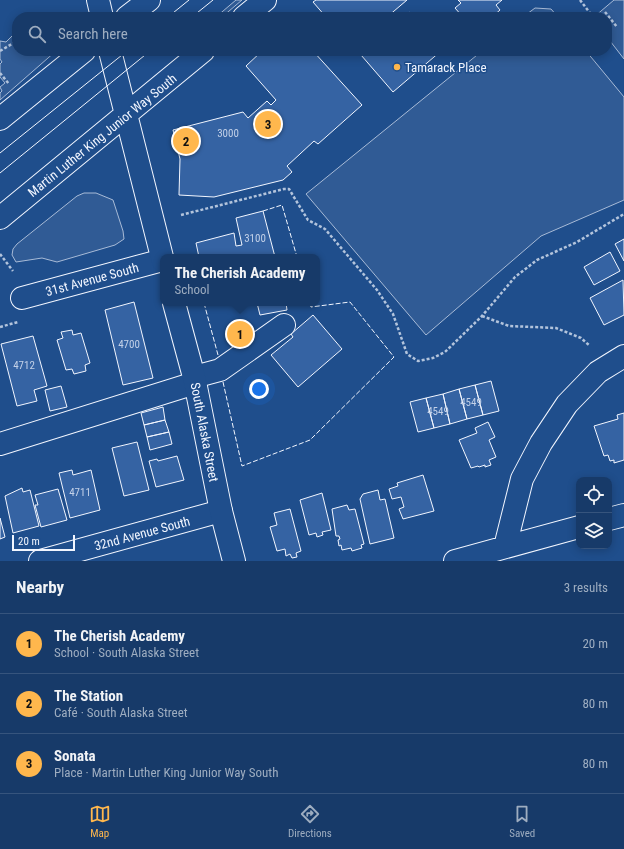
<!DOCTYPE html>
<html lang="en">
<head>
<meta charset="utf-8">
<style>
  body { margin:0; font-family:"Roboto Condensed",sans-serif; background:#244571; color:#f1f3f6 }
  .controls { position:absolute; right:12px; bottom:12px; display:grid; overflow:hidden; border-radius:8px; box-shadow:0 2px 10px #0003 }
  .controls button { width:36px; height:36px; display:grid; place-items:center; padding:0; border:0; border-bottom:1px solid #36547d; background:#173a69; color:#f1f3f6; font:20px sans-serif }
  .scale { position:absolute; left:12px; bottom:10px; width:63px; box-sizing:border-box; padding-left:4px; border:2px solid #f2f6ff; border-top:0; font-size:11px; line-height:14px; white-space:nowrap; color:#f2f6ff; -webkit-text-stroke:3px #1f4e8c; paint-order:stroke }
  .you { position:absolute; left:259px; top:389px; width:14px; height:14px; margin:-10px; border:3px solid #fff; border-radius:50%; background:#1a73e8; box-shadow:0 0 0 6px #1a73e833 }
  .badge { display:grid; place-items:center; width:26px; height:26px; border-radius:50%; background:#ffb74d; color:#111; font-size:13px; font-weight:700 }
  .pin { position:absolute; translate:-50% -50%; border:2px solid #fff; box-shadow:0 1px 4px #0006 }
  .popup { position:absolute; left:160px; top:254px; width:160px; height:52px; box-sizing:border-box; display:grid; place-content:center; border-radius:8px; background:#173a69; filter:drop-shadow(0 1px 3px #0005); font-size:13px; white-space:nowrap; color:#9eadc0 }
  .popup b { font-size:15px; color:#f1f3f6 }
  .popup::after { content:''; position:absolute; left:50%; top:100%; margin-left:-8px; border:8px solid transparent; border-top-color:#173a69 }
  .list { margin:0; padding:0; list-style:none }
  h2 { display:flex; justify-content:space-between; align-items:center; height:52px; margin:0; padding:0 16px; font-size:17px }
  h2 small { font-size:13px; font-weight:400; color:#9eadc0 }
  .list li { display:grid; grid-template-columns:26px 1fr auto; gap:12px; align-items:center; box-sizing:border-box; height:60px; padding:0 16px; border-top:1px solid #36547d }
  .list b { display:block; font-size:15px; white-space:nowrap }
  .list p { margin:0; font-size:13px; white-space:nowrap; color:#9eadc0 }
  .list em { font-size:13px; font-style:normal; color:#9eadc0 }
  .icon { flex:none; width:22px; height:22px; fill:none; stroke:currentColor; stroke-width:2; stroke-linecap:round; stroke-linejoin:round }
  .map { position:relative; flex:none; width:624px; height:561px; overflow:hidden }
  .search { position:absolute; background:#173a69; box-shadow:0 2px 10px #0003; left:12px; right:12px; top:12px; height:44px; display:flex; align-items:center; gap:10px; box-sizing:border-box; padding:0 14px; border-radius:16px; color:#9eadc0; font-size:15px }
  .sheet { height:232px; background:#173a69 }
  nav { display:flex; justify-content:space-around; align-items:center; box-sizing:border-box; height:56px; border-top:1px solid #36547d; background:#173a69; font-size:11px; color:#9eadc0 }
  nav a { display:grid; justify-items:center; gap:2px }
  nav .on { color:#ffb74d }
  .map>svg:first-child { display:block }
  .built { fill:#305b95; stroke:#a8bbd7 }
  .building { fill:#3563a3; stroke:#f2f6ff }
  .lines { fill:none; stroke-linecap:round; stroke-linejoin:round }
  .minor-casing { stroke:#f2f6ff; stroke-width:24 }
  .major-casing { stroke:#f2f6ff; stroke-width:24 }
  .path { stroke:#b3c4dc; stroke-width:2.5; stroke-dasharray:3 2; stroke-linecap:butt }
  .minor { stroke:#1f4e8c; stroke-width:22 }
  .major { stroke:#1f4e8c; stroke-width:22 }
  .tram { stroke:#f2f6ff; stroke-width:1 }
  .fence { stroke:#f2f6ff; stroke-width:1; stroke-dasharray:5 2; stroke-linecap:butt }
  .poi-dot { fill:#ffb74d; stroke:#1f4e8c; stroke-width:1.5 }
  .labels { text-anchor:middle; stroke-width:3; stroke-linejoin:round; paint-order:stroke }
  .number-label { font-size:11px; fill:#c3d1e8 }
  .poi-label { font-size:13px; fill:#f2f6ff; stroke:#1f4e8c; text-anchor:start }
  .street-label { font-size:13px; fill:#f2f6ff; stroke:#1f4e8c }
</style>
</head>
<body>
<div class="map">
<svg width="624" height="561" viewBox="0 0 624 561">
  <rect width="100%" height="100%" fill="#1f4e8c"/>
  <path class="built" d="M236 0H242L222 17H216Z
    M614 0H624V59L607 37V17H594Z
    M535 8 551 9 558 17H523Z
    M17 31V51H30L35 53 40 51H56L0 100V93L2 91 0 87 5 83 0 77V64L2 62 0 59V41L6 42Z
    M482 51H586L624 97V200L541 236 426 335 306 194Z
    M84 193H96L113 200 123 231 124 239 115 245 57 262 42 258 16 262 12 255 13 249 17 244 77 196Z"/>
  <path class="building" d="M316 0H407L387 17H326L313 2Z
    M458 0H502L496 5 500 10 492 17H463L455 8 461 3Z
    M410 12 414 17H404Z
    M262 51H313L362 105 318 144 314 141 287 166 292 172 283 180 214 197 179 195 180 159 173 130 243 112 248 118 267 101 271 105 276 100 246 66Z
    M365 51H441L393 92 361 55Z
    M263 211 275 257H199L196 243 234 233 236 246 242 245 236 218Z
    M624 239V261L615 244Z
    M610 252 620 271 594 285 584 267Z
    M623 280 624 315 604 325 590 298Z
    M134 302 153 378 123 385 105 310Z
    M257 303H286L287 310 260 315Z
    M313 315 342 349 298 387 271 355 293 337 291 334Z
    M72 330 73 335 81 333 90 363 85 365 86 371 74 374 72 369 66 370 57 340 63 338 61 332Z
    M33 336 47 386 34 390 37 401 17 406 1 344Z
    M491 381 499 411 483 415 475 385Z
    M475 385 483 415 467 419 459 389Z
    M61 386 67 407 50 411 45 390Z
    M459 389 467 419 450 424 443 394Z
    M443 394 450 424 434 428 426 398Z
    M426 398 434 428 418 432 410 402Z
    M163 407 165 420 144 425 141 413Z
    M624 413V460L614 463V460L610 461 608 455 604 456 594 426 618 419 617 415Z
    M165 420 169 432 147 437 144 425Z
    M488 422 495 437 489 440 496 457 489 460 491 465 485 467V465L479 467 478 466 471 468 459 440 477 433 475 428Z
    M169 432 172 444 150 450 147 437Z
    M137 442 149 490 124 496 112 448Z
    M177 456 184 480 156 487 149 461 157 459 158 461Z
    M72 470 73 475 91 470 100 510 70 518 59 473Z
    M423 475 434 511 403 519 399 509 404 507 401 497 392 499 389 489 398 486 397 483Z
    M22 488 23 492 30 490 39 526 13 533 5 496Z
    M58 489 67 520 41 527 35 505H38L35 495Z
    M378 490 380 500 385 499 394 538 370 544 360 499 363 494Z
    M322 493 331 530 322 532 323 535 317 537 316 533 309 535 300 500Z
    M347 505 349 510 355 509 364 544 361 545 362 548 352 551 351 548 342 550 341 545 339 546 338 540 340 539 339 536H336L332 509Z
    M290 509 301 551 296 553 297 557 292 558 290 554 286 556 285 549 277 551 270 527 277 525 274 513Z
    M0 518 5 537 0 539Z"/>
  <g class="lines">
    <g class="minor-casing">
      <path id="minor" d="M22 298 163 260
        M194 377 220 370 284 325
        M0 444 195 383
        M609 519 624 515
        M505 547 522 479 541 443 567 404 598 372 624 356
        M40 561 221 511
        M455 561 579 527"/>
    </g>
    <g class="major-casing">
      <path id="major" d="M98 0 102 17
        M127 17 149 0
        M244 17 265 0
        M110 51 163 261
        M0 119 84 51
        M0 218 203 51
        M174 303 194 377 221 511 234 561"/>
    </g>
    <path class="path" d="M580 0 590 13
      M605 12 617 27
      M0 51 17 41
      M0 73 9 84
      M181 215 284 189H289L308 220 325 229 377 290 393 314 407 354 418 361 433 358 445 352 482 316 515 277 537 260 577 242 624 214
      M0 254 13 271
      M482 316 509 326 556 328 581 338 590 346
      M0 327 18 322"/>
    <use href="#minor" class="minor"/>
    <use href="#major" class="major"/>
    <path class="tram" d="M168 17 189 0
      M192 17 213 0
      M0 153 127 51
      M0 173 150 51"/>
    <path class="fence" d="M263 211 282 205 297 257
      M204 303 218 355
      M223 382 242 466 310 440 394 357 350 302 311 307 310 303"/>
  </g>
  <circle class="poi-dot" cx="397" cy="67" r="4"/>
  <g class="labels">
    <g class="number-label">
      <text x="228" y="137">3000</text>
      <text x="255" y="242">3100</text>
      <text x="129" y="348">4700</text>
      <text x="24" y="369">4712</text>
      <text x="471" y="406">4549</text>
      <text x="438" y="415">4549</text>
      <text x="80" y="496">4711</text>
    </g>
    <g class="poi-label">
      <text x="405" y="72">Tamarack Place</text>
    </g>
    <g class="street-label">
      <text transform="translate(102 135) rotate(-39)" y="5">Martin Luther King Junior Way South</text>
      <text transform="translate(92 279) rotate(-15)" y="5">31st Avenue South</text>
      <text transform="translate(205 432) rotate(79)" y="5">South Alaska Street</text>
      <text transform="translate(142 533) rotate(-15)" y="5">32nd Avenue South</text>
    </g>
  </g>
</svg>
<div class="controls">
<button><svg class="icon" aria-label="locate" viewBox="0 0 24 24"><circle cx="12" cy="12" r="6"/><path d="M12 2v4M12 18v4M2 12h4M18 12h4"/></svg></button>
<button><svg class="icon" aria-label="layers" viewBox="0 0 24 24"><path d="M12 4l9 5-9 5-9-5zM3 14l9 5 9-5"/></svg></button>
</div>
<div class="scale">20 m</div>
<div class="you"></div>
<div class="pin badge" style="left:240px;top:334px">1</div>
<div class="popup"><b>The Cherish Academy</b>School</div>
<div class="pin badge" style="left:186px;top:141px">2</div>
<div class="pin badge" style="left:268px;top:124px">3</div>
<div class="search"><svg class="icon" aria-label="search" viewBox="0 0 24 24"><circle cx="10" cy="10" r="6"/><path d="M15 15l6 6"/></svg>Search here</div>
</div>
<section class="sheet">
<h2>Nearby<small>3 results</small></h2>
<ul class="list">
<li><span class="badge">1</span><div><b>The Cherish Academy</b><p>School · South Alaska Street</p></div><em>20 m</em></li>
<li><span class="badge">2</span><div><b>The Station</b><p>Café · South Alaska Street</p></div><em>80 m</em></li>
<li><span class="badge">3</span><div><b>Sonata</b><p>Place · Martin Luther King Junior Way South</p></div><em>80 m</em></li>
</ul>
</section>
<nav>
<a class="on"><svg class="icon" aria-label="map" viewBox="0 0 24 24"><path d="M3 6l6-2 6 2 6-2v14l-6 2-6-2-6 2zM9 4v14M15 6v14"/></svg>Map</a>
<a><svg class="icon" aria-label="directions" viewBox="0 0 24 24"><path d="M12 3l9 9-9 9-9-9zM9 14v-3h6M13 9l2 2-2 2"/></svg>Directions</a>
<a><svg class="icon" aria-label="saved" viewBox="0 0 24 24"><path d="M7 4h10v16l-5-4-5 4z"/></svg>Saved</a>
</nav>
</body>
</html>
